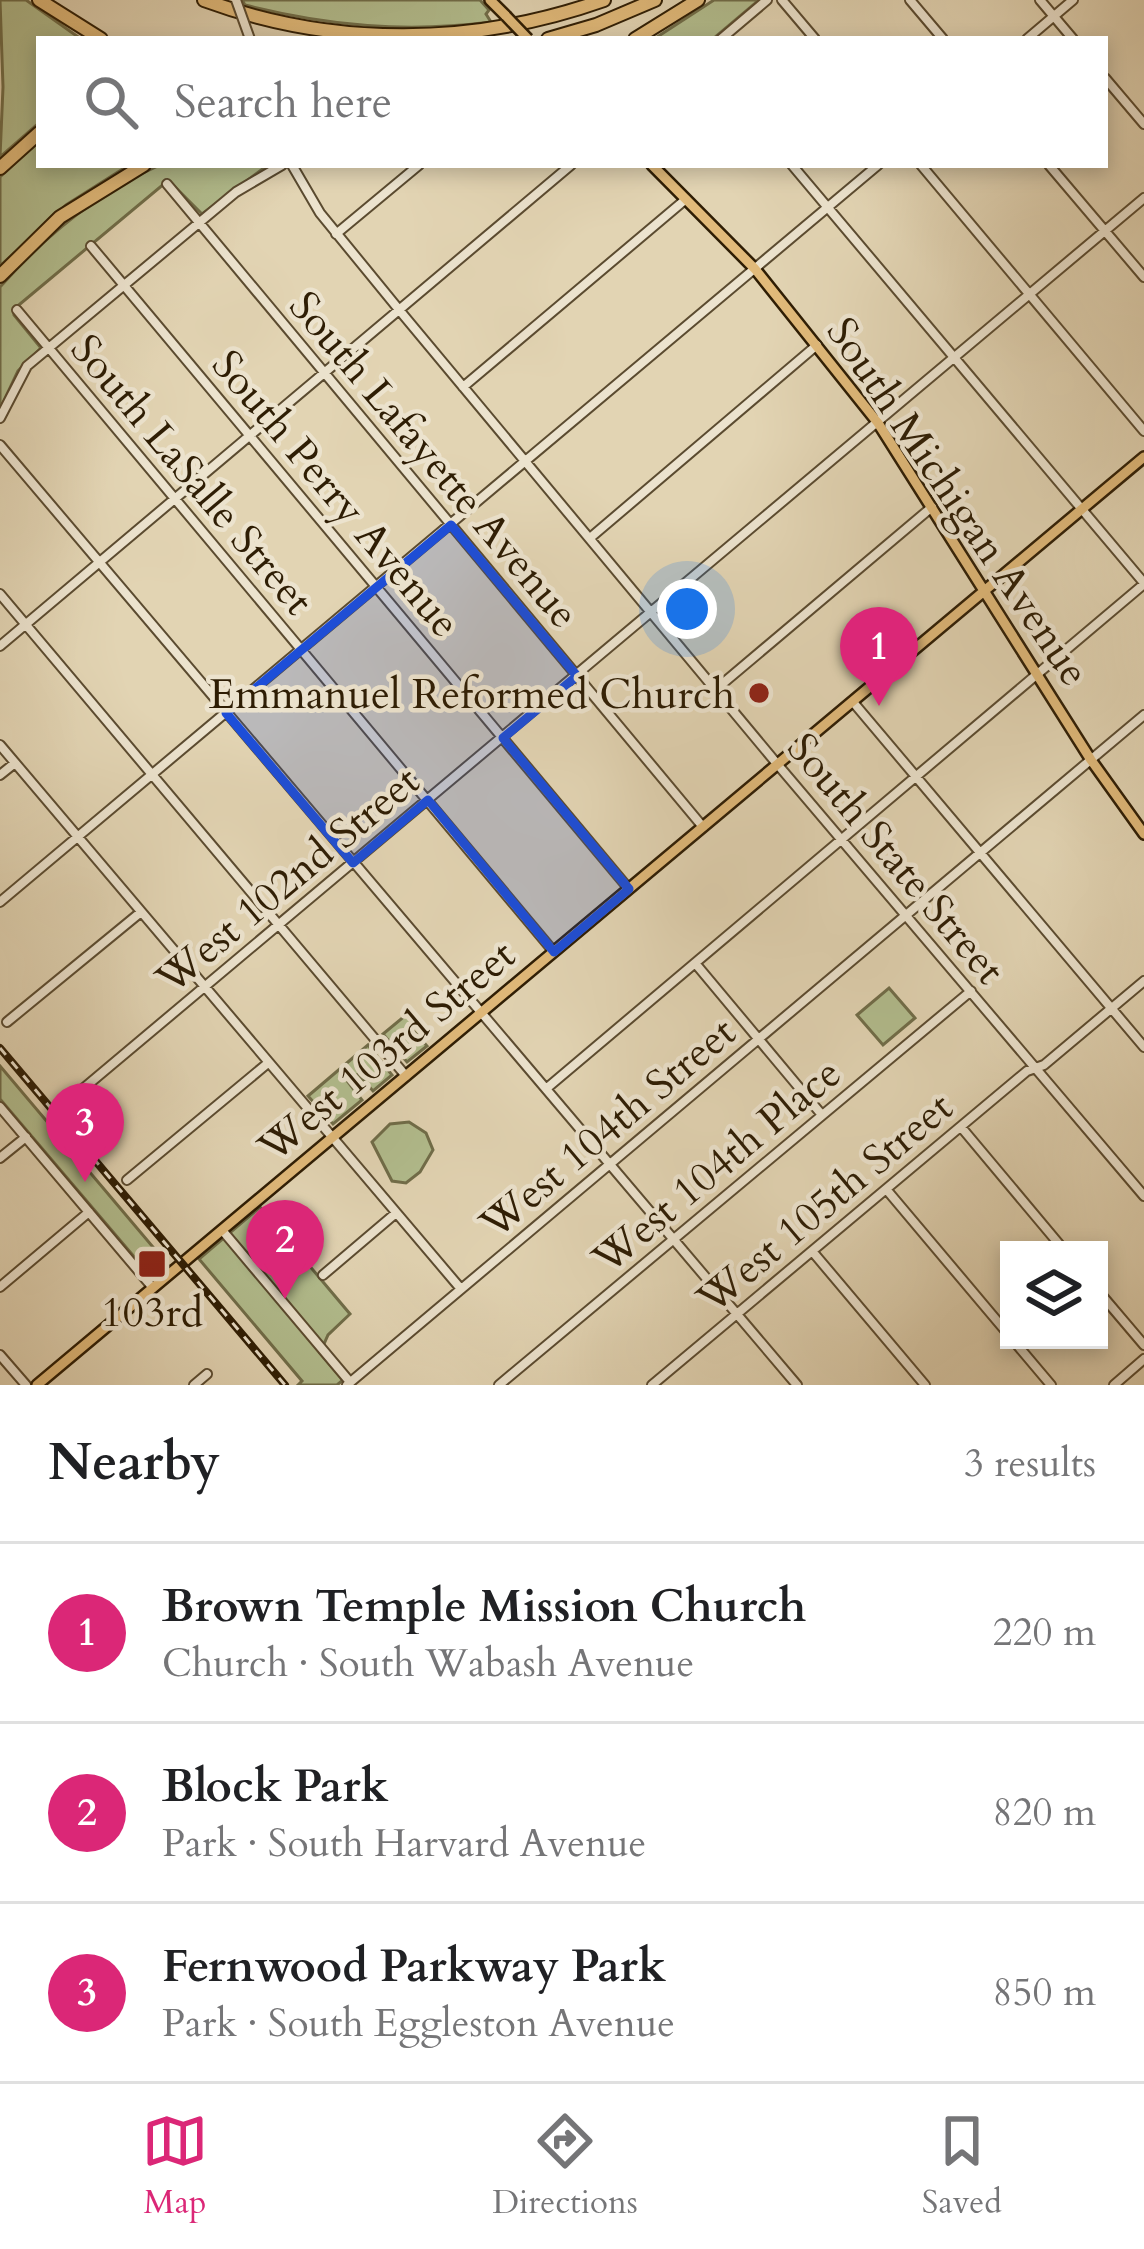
<!DOCTYPE html>
<html lang="en">
<head>
<meta charset="utf-8">
<style>
  body { margin:0; font-family:Cardo,serif; background:#f6f6f6; color:#202124 }
  .controls { position:absolute; right:36px; bottom:36px; display:grid; overflow:hidden; border-radius:0px; box-shadow:0 6px 18px #0003 }
  .controls button { width:108px; height:108px; display:grid; place-items:center; padding:0; border:0; border-bottom:3px solid #e0e0e0; background:#fff; color:#202124; font:60px sans-serif }
  .you { position:absolute; left:687px; top:609px; width:42px; height:42px; margin:-30px; border:9px solid #fff; border-radius:50%; background:#1a73e8; box-shadow:0 0 0 18px #1a73e833 }
  .badge { display:grid; place-items:center; width:78px; height:78px; border-radius:50%; background:#db2777; color:#fff; font-size:39px; font-weight:700 }
  .pin { position:absolute; translate:-50% -99px; filter:drop-shadow(0 3px 6px #0008) }
  .pin::after { content:''; position:absolute; top:63px; width:42px; height:36px; background:inherit; clip-path:polygon(0 0,100% 0,50% 100%) }
  .list { margin:0; padding:0; list-style:none }
  h2 { display:flex; justify-content:space-between; align-items:center; height:156px; margin:0; padding:0 48px; font-size:51px }
  h2 small { font-size:39px; font-weight:400; color:#757577 }
  .list li { display:grid; grid-template-columns:78px 1fr auto; gap:36px; align-items:center; box-sizing:border-box; height:180px; padding:0 48px; border-top:3px solid #e0e0e0 }
  .list b { display:block; font-size:45px; white-space:nowrap }
  .list p { margin:0; font-size:39px; white-space:nowrap; color:#757577 }
  .list em { font-size:39px; font-style:normal; color:#757577 }
  .icon { flex:none; width:66px; height:66px; fill:none; stroke:currentColor; stroke-width:2; stroke-linecap:round; stroke-linejoin:round }
  .map { position:relative; flex:none; width:1144px; height:1385px; overflow:hidden }
  .search { position:absolute; background:#fff; box-shadow:0 6px 18px #0003; left:36px; right:36px; top:36px; height:132px; display:flex; align-items:center; gap:30px; box-sizing:border-box; padding:0 42px; border-radius:0px; color:#757577; font-size:45px }
  .sheet { height:696px; background:#fff }
  nav { display:flex; justify-content:space-around; align-items:center; box-sizing:border-box; height:168px; border-top:3px solid #e0e0e0; background:#fff; font-size:33px; color:#757577 }
  nav a { display:grid; justify-items:center; gap:6px }
  nav .on { color:#db2777 }
  .map>svg:first-child { display:block }
  .green { fill:#b2bd8e; stroke:#706d49; stroke-width:3 }
  .lines { fill:none; stroke-linecap:round; stroke-linejoin:round }
  .minor-casing { stroke:#5b4b30; stroke-width:12 }
  .major-casing { stroke:#2e1d04; stroke-width:14 }
  .highway-casing { stroke:#2e1d04; stroke-width:16 }
  .minor { stroke:#ece3ce; stroke-width:8 }
  .major { stroke:#e1ba7a; stroke-width:9 }
  .highway { stroke:#e1ba7a; stroke-width:12 }
  .rail-casing { stroke:#2e1d04; stroke-width:8 }
  .rail { stroke:#ece3ce; stroke-width:3; stroke-dasharray:9; stroke-linecap:butt }
  .minor-bridge-casing { stroke:#5b4b30; stroke-width:12; stroke-linecap:butt }
  .major-bridge-casing { stroke:#2e1d04; stroke-width:14; stroke-linecap:butt }
  .minor-bridge { stroke:#ece3ce; stroke-width:8 }
  .major-bridge { stroke:#e1ba7a; stroke-width:9 }
  .marked { fill:#1d4ed8; fill-opacity:0.2; stroke:#1d4ed8; stroke-width:9; stroke-linejoin:round }
  .poi-dot { fill:#8f2418; stroke:#ece3ce; stroke-width:4.5 }
  .labels { text-anchor:middle; stroke-width:9; stroke-linejoin:round; paint-order:stroke }
  .street-label { font-size:42px; fill:#2e1d04; stroke:#ece3ce }
  .poi-label { font-size:42px; fill:#2e1d04; stroke:#ece3ce; text-anchor:end }
</style>
</head>
<body>
<div class="map">
<svg width="1144" height="1385" viewBox="0 0 1144 1385">
  <rect width="100%" height="100%" fill="#e2d4b3"/>
  <filter id="stains"><feTurbulence type="fractalNoise" baseFrequency=".00167" numOctaves="4"/><feColorMatrix values="0 0 0 0 .2 0 0 0 0 .09 0 0 0 0 .02 0 0 0 .5 -.17"/></filter>
  <radialGradient id="worn" r=".72"><stop offset=".6" stop-color="#630" stop-opacity="0"/><stop offset="1" stop-color="#630" stop-opacity=".3"/></radialGradient>
  <path class="green" d="M0 0H26L81 39H39V123L0 157 3 87Z
    M242 0H480L489 10 486 14 491 22C406 33 328 26 245 5Z
    M714 0H759L713 39H654Z
    M39 140V165H129L66 205 0 266V177Z
    M160 165H268L202 214 171 183H165L14 309V315L41 348 18 371 0 409V287C45 236 97 193 160 165Z
    M889 988 915 1018 883 1045 857 1015Z
    M412 1010 419 1019 410 1027 427 1046 407 1062 383 1034Z
    M368 1045 392 1075 373 1091 358 1074 348 1082 362 1100 333 1124 308 1096Z
    M0 1066 169 1266 153 1279 0 1099Z
    M409 1122 426 1133 433 1150 420 1172 406 1183 392 1181 372 1142 390 1124Z
    M260 1207 350 1314 328 1335 320 1353 343 1380 337 1385H298L302 1381 199 1259Z"/>
  <g class="lines">
    <g class="minor-casing">
      <path id="minor" d="M782 0 815 39
        M910 0 943 39
        M1040 0 1073 39
        M721 39 767 0
        M1027 39 1073 0
        M1105 78 1144 124
        M292 165 320 213 405 317 778 765 1144 1196
        M792 165 1144 583
        M921 165 1144 431
        M1049 165 1144 277
        M167 184 703 827
        M336 234 419 165
        M91 246 629 889
        M17 310 554 952
        M463 387 686 199
        M0 418 27 366 236 192 282 165
        M0 445 797 1385
        M590 538 817 345
        M0 594 406 1076
        M0 646 571 165
        M715 690 932 507
        M853 702 1144 1047
        M0 745 461 1289
        M0 775 15 763
        M0 902 878 165
        M695 963 822 1115
        M7 1022 141 912
        M547 1088 1144 584
        M72 1098 1144 198
        M0 1107 153 1288
        M961 1127 1064 1250
        M0 1158 26 1137
        M127 1180 268 1063
        M886 1189 1009 1335
        M222 1230 350 1382
        M812 1251 925 1385
        M323 1275 396 1213
        M0 1287 89 1212
        M1099 1292 1144 1345
        M1013 1340 1051 1385
        M0 1355 26 1385
        M194 1385 207 1374
        M347 1385 1144 715
        M499 1385 971 991
        M652 1385 1027 1071 1044 1065 1144 981
        M1114 1385 1144 1359"/>
    </g>
    <g class="major-casing">
      <path id="major" d="M490 0 506 16
        M652 165 755 269 878 423 1091 760 1144 834
        M37 1385 1144 457"/>
    </g>
    <g class="highway-casing">
      <path id="highway" d="M39 0 101 39
        M204 0C334 48 474 46 604 0
        M548 39 596 25 655 0
        M635 39 698 0
        M0 168 39 133
        M0 276 60 217 144 165"/>
    </g>
    <use href="#minor" class="minor"/>
    <use href="#major" class="major"/>
    <use href="#highway" class="highway"/>
    <g class="rail-casing">
      <path id="rail" d="M0 1048 285 1385"/>
    </g>
    <use href="#rail" class="rail"/>
    <g class="minor-bridge-casing">
      <path id="minor-bridge" d="M236 0 250 39"/>
    </g>
    <g class="major-bridge-casing">
      <path id="major-bridge" d="M506 16 528 39"/>
    </g>
    <use href="#minor-bridge" class="minor-bridge"/>
    <use href="#major-bridge" class="major-bridge"/>
  </g>
  <path class="marked" d="M451 525 577 676 503 738 629 889 554 952 428 800 353 863 226 713Z"/>
  <g class="poi-dot">
    <circle cx="759" cy="693" r="12"/>
    <rect x="137" y="1249" width="30" height="30" rx="6"/>
  </g>
  <g class="labels">
    <g class="street-label">
      <text transform="translate(435 459) rotate(50)" y="15">South Lafayette Avenue</text>
      <text transform="translate(193 474) rotate(50)" y="15">South LaSalle Street</text>
      <text transform="translate(337 493) rotate(50)" y="15">South Perry Avenue</text>
      <text transform="translate(959 501) rotate(56)" y="15">South Michigan Avenue</text>
      <text transform="translate(897 858) rotate(50)" y="15">South State Street</text>
      <text transform="translate(287 879) rotate(-40)" y="15">West 102nd Street</text>
      <text transform="translate(386 1050) rotate(-40)" y="15">West 103rd Street</text>
      <text transform="translate(607 1127) rotate(-40)" y="15">West 104th Street</text>
      <text transform="translate(716 1165) rotate(-40)" y="15">West 104th Place</text>
      <text transform="translate(824 1202) rotate(-40)" y="15">West 105th Street</text>
    </g>
    <g class="poi-label">
      <text x="735" y="708">Emmanuel Reformed Church</text>
      <text x="152" y="1326" text-anchor="middle">103rd</text>
    </g>
  </g>
  <rect width="100%" height="100%" filter="url(#stains)"/>
  <rect width="100%" height="100%" fill="url(#worn)"/>
</svg>
<div class="controls">
<button><svg class="icon" aria-label="layers" viewBox="0 0 24 24"><path d="M12 4l9 5-9 5-9-5zM3 14l9 5 9-5"/></svg></button>
</div>
<div class="you"></div>
<div class="pin badge" style="left:879px;top:706px">1</div>
<div class="pin badge" style="left:285px;top:1299px">2</div>
<div class="pin badge" style="left:85px;top:1182px">3</div>
<div class="search"><svg class="icon" aria-label="search" viewBox="0 0 24 24"><circle cx="10" cy="10" r="6"/><path d="M15 15l6 6"/></svg>Search here</div>
</div>
<section class="sheet">
<h2>Nearby<small>3 results</small></h2>
<ul class="list">
<li><span class="badge">1</span><div><b>Brown Temple Mission Church</b><p>Church · South Wabash Avenue</p></div><em>220 m</em></li>
<li><span class="badge">2</span><div><b>Block Park</b><p>Park · South Harvard Avenue</p></div><em>820 m</em></li>
<li><span class="badge">3</span><div><b>Fernwood Parkway Park</b><p>Park · South Eggleston Avenue</p></div><em>850 m</em></li>
</ul>
</section>
<nav>
<a class="on"><svg class="icon" aria-label="map" viewBox="0 0 24 24"><path d="M3 6l6-2 6 2 6-2v14l-6 2-6-2-6 2zM9 4v14M15 6v14"/></svg>Map</a>
<a><svg class="icon" aria-label="directions" viewBox="0 0 24 24"><path d="M12 3l9 9-9 9-9-9zM9 14v-3h6M13 9l2 2-2 2"/></svg>Directions</a>
<a><svg class="icon" aria-label="saved" viewBox="0 0 24 24"><path d="M7 4h10v16l-5-4-5 4z"/></svg>Saved</a>
</nav>
</body>
</html>
